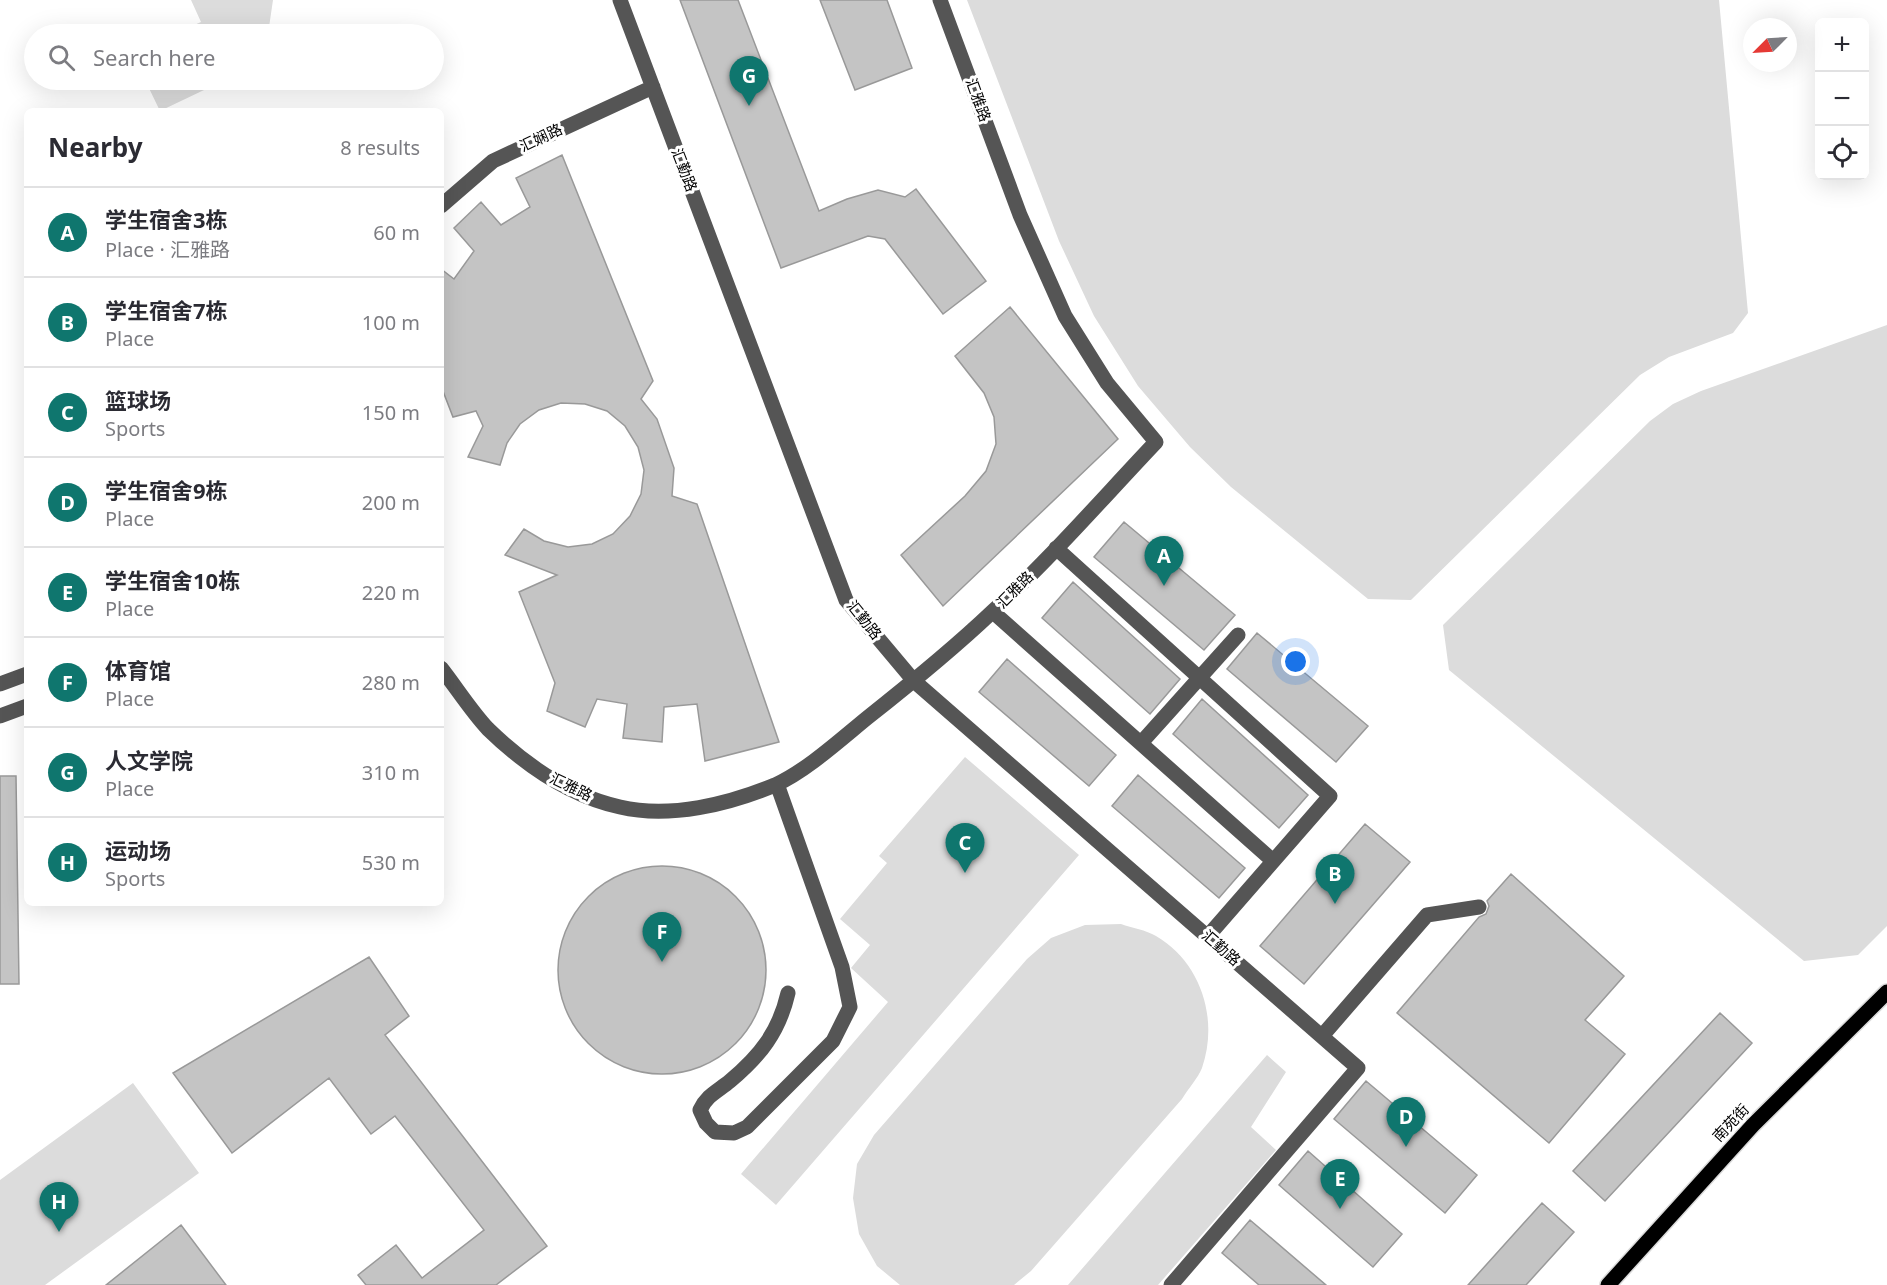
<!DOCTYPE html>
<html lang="en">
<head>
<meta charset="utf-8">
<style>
  body { margin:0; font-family:"Noto Sans","Noto Sans SC",sans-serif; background:#f7f7f7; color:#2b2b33 }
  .controls { position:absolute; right:18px; top:18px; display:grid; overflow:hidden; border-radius:9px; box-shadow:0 6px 24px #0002 }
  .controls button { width:54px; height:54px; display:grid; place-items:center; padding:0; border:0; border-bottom:2px solid #e1e1e2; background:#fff; color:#2b2b33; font:30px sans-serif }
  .compass { position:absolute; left:1743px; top:18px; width:54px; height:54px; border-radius:50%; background:#fff; box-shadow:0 6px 24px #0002; rotate:246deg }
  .you { position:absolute; left:1296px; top:662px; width:21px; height:21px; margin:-15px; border:4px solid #fff; border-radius:50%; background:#1a73e8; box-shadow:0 0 0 9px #1a73e833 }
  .badge { display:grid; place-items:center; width:39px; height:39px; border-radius:50%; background:#0f766e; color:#fff; font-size:20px; font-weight:700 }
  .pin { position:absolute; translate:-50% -50px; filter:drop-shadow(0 2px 3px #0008) }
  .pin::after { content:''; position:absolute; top:32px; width:21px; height:18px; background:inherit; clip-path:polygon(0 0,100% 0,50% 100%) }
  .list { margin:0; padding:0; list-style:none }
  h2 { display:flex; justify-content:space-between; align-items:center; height:78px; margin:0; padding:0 24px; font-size:26px }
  h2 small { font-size:20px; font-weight:400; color:#7c7c81 }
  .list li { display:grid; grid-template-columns:39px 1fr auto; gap:18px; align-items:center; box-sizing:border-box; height:90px; padding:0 24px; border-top:2px solid #e1e1e2 }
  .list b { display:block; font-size:22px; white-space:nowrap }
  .list p { margin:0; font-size:20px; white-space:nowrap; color:#7c7c81 }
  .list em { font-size:20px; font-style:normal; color:#7c7c81 }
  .icon { flex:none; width:33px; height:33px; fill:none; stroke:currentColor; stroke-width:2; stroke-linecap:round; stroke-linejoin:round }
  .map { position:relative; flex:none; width:1887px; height:1285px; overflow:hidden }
  .search { position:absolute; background:#fff; box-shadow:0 6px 24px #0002; left:24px; top:24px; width:420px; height:66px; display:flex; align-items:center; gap:15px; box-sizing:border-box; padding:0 21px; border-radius:33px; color:#7c7c81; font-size:22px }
  .panel { position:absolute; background:#fff; box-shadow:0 6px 24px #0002; left:24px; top:108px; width:420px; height:798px; border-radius:9px }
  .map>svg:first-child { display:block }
  .green { fill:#dcdcdc }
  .building { fill:#c4c4c4; stroke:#999; stroke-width:1.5 }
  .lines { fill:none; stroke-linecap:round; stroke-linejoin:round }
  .major-casing { stroke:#dbdbdb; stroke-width:18 }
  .minor { stroke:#555; stroke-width:15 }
  .major { stroke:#000; stroke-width:15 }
  .labels { text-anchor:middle; stroke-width:6; stroke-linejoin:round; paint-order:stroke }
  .street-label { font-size:15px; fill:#000; stroke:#fff }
</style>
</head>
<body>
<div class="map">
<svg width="1887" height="1285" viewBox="0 0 1887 1285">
  <rect width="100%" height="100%" fill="#fff"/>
  <path class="green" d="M191 0H273L268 34H174L201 22Z
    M967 0H1719L1748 313 1733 333 1669 357 1640 375 1411 600 1368 599 1231 487 1190 447 1138 386 1094 316 1059 241Z
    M145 80H225L160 111Z
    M1887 325V926L1858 955 1804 961 1449 670 1443 625 1650 421 1673 404 1701 391Z
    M965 757 1079 855 776 1205 741 1174 888 1002 851 968 870 945 840 919 887 863 879 856Z
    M1121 924C1132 928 1146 930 1156 936 1201 962 1219 1019 1202 1068 1198 1078 1188 1089 1182 1099L1031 1271 1014 1285H900L877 1266 859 1234 853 1198 857 1164 874 1135 1027 959 1051 938 1085 925Z
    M1267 1055 1286 1072 1251 1127 1276 1150 1158 1285H1068Z
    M133 1083 199 1173 45 1285H0V1180Z"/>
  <path class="building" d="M680 0H738L819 211 847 199 878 190 905 197 916 189 986 281 943 314 885 239 868 236 781 268Z
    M820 0H887L912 68 855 90Z
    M562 155 653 381 641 399 657 419 674 468 672 496 697 504 779 742 705 761 697 704 664 707 662 742 623 738 627 704 597 699 585 727 547 711 555 683 519 592 557 575 505 555 524 529 544 541 568 547 592 544 613 534 630 516 641 494 644 470 638 447 625 426 607 411 585 404 561 403 539 410 520 424 507 443 500 465 468 457 483 426 476 411 453 417 441 386V269L454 279 474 251 454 228 481 202 501 225 530 207 516 178Z
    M1010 307 1118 439 943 606 901 555 965 496 986 471 996 444 994 417 984 393 955 356Z
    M1124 522 1235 615 1204 650 1094 557Z
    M1073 582 1180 679 1150 714 1042 618Z
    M1257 633 1368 726 1336 762 1227 669Z
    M1007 659 1116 755 1089 786 979 692Z
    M1202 699 1308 795 1279 828 1173 734Z
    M1138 775 1245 868 1219 898 1112 806Z
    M0 776H16L19 984H0Z
    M1365 824 1410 862 1304 984 1260 946Z
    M558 970a104 104 0 1 1 208 0a104 104 0 1 1-208 0Z
    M1511 874 1624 976 1585 1020 1625 1054 1549 1143 1397 1013 1479 917 1486 914 1489 906 1487 901Z
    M369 957 409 1016 385 1035 547 1246 496 1285H366L358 1275 396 1245 422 1278 484 1230 395 1116 371 1134 329 1078 232 1153 173 1073Z
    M1720 1013 1752 1043 1605 1201 1573 1171Z
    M1366 1081 1477 1175 1445 1213 1334 1119Z
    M1308 1151 1402 1234 1373 1267 1279 1185Z
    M1542 1203 1574 1232 1526 1285H1468Z
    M1250 1220 1326 1285H1259L1222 1253Z
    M181 1225 226 1285H106Z"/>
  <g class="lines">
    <g class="major-casing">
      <path id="major" d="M1608 1285 1753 1125 1887 992"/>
    </g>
    <path class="minor" d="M620 0 846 600 914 681 1358 1068 1171 1285
      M441 206 493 161 653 87
      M1056 548 1330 796 1208 936
      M993 612 1273 861
      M441 668C456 687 471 711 488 729 524 764 570 796 620 807 670 819 729 804 775 785 806 771 840 740 867 718 910 684 952 650 992 612 1050 559 1102 499 1156 442L1107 383 1065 316 1020 215 940 0
      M0 684 27 674
      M0 716 27 706
      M1141 743 1238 635
      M777 784 842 967 850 1007 833 1041 747 1127 734 1133 715 1132 706 1123 700 1110C707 1095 718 1091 730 1081 760 1056 779 1032 788 993
      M1322 1036 1427 915 1479 907"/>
    <use href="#major" class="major"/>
  </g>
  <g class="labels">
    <g class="street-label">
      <text transform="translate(978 100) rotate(70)" y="5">汇雅路</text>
      <text transform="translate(541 138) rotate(-25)" y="5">汇娴路</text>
      <text transform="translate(684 170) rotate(69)" y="5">汇勤路</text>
      <text transform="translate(1015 590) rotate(-45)" y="5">汇雅路</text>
      <text transform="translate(864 620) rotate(51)" y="5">汇勤路</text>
      <text transform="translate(571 787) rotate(26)" y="5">汇雅路</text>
      <text transform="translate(1221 948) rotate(41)" y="5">汇勤路</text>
      <text transform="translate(1731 1123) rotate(-47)" y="5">南苑街</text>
    </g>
  </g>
</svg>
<div class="controls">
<button>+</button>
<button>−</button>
<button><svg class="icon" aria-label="locate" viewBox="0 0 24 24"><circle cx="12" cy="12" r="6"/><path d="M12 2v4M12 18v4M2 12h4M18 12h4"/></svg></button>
</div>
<svg class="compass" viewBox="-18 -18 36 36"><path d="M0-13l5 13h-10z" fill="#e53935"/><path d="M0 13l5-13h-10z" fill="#7c7c81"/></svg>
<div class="you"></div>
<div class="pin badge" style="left:1164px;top:586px">A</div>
<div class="pin badge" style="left:1335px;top:904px">B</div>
<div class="pin badge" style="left:965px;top:873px">C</div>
<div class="pin badge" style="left:1406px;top:1147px">D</div>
<div class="pin badge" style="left:1340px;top:1209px">E</div>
<div class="pin badge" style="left:662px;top:962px">F</div>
<div class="pin badge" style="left:749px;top:106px">G</div>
<div class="pin badge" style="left:59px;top:1232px">H</div>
<div class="search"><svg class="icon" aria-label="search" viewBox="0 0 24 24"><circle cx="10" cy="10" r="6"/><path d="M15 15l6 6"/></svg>Search here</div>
<section class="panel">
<h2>Nearby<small>8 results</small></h2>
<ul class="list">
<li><span class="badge">A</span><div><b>学生宿舍3栋</b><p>Place · 汇雅路</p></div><em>60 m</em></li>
<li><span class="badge">B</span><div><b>学生宿舍7栋</b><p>Place</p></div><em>100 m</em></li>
<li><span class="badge">C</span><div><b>篮球场</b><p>Sports</p></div><em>150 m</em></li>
<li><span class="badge">D</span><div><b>学生宿舍9栋</b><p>Place</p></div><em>200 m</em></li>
<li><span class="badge">E</span><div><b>学生宿舍10栋</b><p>Place</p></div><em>220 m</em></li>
<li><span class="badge">F</span><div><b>体育馆</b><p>Place</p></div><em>280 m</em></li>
<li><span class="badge">G</span><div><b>人文学院</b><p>Place</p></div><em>310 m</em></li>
<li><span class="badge">H</span><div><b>运动场</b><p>Sports</p></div><em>530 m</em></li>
</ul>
</section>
</div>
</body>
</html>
